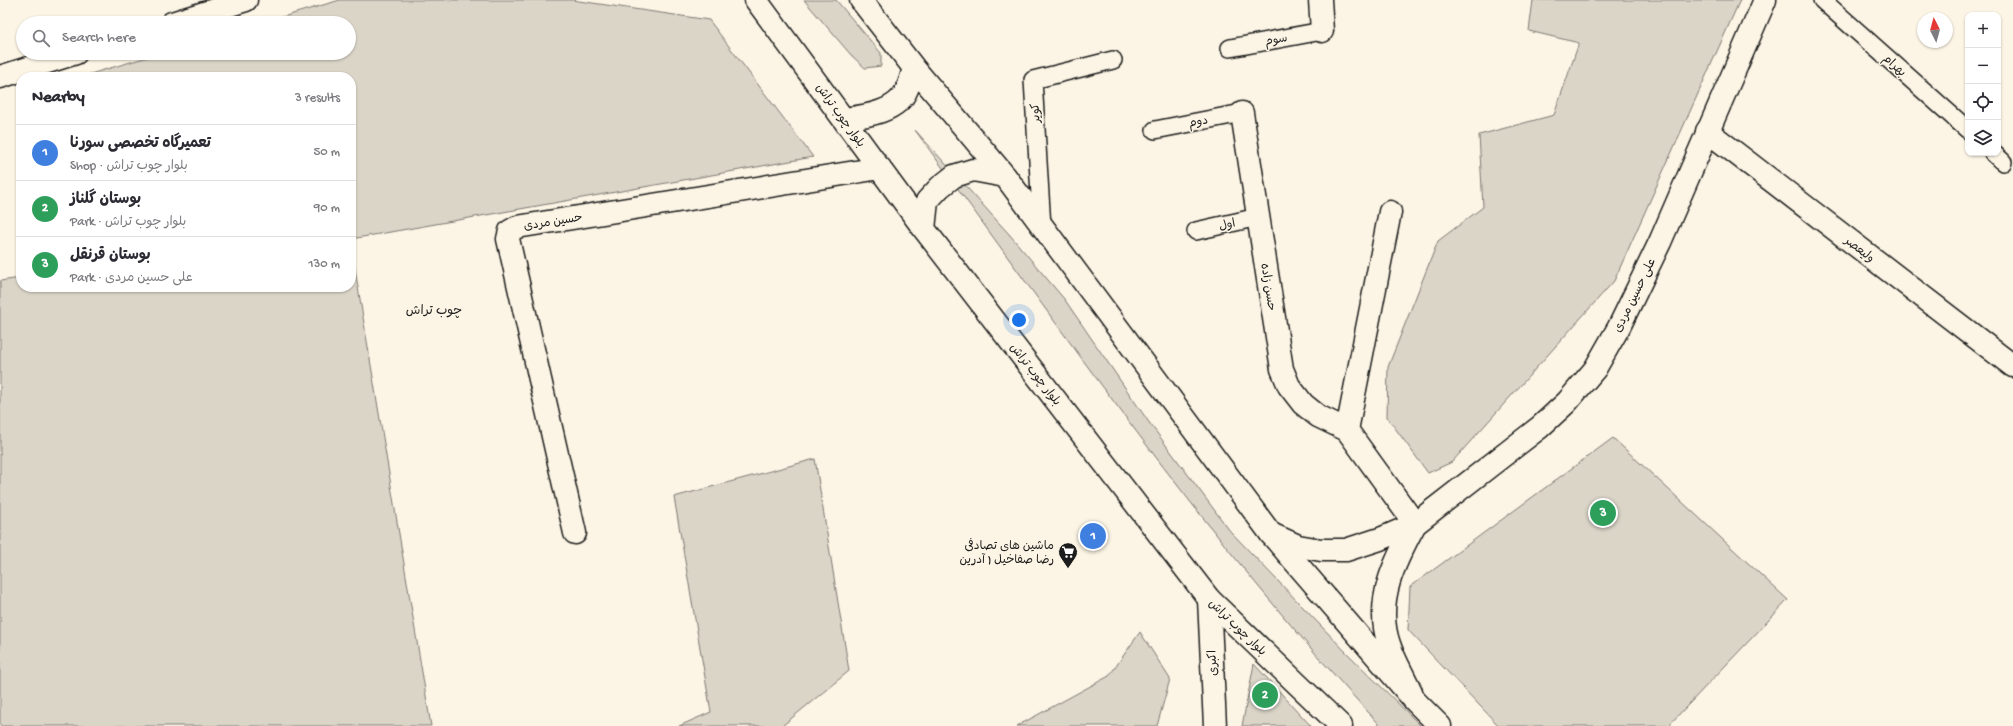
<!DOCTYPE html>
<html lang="en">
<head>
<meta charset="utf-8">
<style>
  body { margin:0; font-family:"Gochi Hand","Playpen Sans Arabic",sans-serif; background:#f7f7f7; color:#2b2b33 }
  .controls { position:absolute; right:12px; top:12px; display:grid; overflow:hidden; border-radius:8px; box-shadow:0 1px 3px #0004 }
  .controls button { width:36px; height:36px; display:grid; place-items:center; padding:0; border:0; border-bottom:1px solid #e1e1e2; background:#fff; color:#2b2b33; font:20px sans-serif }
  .compass { position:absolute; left:1917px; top:12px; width:36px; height:36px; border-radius:50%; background:#fff; box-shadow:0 1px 3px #0004; rotate:354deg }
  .you { position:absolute; left:1019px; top:320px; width:14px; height:14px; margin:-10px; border:3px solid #fff; border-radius:50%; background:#1a73e8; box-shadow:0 0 0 6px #1a73e833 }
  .badge { display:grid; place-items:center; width:26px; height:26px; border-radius:50%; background:#111827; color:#fff; font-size:13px; font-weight:700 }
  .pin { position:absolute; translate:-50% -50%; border:2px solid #fff; box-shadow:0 1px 4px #0006 }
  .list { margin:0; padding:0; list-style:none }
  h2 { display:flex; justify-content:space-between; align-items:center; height:52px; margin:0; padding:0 16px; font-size:17px }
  h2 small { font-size:13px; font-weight:400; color:#7c7c81 }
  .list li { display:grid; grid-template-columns:26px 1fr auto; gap:12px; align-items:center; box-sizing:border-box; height:56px; padding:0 16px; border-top:1px solid #e1e1e2 }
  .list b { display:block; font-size:15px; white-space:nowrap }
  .list p { margin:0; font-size:13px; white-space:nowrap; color:#7c7c81 }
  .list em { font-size:13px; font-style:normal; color:#7c7c81 }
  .icon { flex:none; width:22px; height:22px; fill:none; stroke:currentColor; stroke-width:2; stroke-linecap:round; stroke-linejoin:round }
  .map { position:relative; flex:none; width:2013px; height:726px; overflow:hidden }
  .search { position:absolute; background:#fff; box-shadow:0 1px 3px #0004; left:16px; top:16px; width:340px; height:44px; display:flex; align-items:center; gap:10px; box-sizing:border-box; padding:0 14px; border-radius:22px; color:#7c7c81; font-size:15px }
  .panel { position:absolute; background:#fff; box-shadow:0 1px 3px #0004; left:16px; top:72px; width:340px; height:220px; border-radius:16px }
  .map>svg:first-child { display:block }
  .green { fill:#dbd5c8; stroke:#7c7872 }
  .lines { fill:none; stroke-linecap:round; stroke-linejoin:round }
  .service-casing { stroke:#1c1c1c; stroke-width:20 }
  .minor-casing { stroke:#1c1c1c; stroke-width:25 }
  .tertiary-casing { stroke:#1c1c1c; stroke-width:25 }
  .secondary-casing { stroke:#1c1c1c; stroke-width:25 }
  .service { stroke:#fcf5e5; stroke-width:17 }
  .minor { stroke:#fcf5e5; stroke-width:22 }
  .tertiary { stroke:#fcf5e5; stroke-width:22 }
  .secondary { stroke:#fcf5e5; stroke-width:22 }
  .labels { text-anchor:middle; stroke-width:3; stroke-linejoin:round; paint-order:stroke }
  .street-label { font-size:12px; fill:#1c1c1c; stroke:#fcf5e5 }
  .poi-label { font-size:12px; fill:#1c1c1c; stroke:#fcf5e5; text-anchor:end }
  .neighbourhood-label { font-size:13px; fill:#1c1c1c; stroke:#fcf5e5 }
</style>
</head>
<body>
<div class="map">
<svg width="2013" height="726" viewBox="0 0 2013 726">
  <rect width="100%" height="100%" fill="#fcf5e5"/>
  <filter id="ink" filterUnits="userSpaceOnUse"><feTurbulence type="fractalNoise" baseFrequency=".025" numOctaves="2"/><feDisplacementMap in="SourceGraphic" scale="8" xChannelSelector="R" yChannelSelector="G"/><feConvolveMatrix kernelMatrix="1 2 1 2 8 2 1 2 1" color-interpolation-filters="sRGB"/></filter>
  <g filter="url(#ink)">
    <path class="green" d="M340 0H572L709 20 813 157 351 239V77H80L161 53H349V23H262Z
      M804 0H836L881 53V66L865 68 851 55Z
      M1533 0H1740L1614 281 1452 462 1428 473 1387 417 1388 367 1438 241 1483 207 1479 135 1554 115 1579 43 1529 31Z
      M915 130 1009 234 1065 300 1148 421 1230 531 1345 651 1421 726H1381C1208 542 1064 333 915 130Z
      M351 245 431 726H0V281L21 278V287H351Z
      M1613 438 1788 600 1668 726H1499L1408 630 1410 587Z
      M815 459 849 671 782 726H679L711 712 674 497Z
      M1140 632 1170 679 1157 726H1017L1109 676Z
      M1254 664 1311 726H1242Z"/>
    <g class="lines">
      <g class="service-casing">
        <path id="service" d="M1822 0 1968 130
          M1230 48 1322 31
          M1155 130 1242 113
          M1993 153 2003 162
          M1042 227 1033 80 1113 60
          M1196 231 1258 217"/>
      </g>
      <g class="minor-casing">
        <path id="minor" d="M1320 0 1322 31
          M172 23 246 0
          M0 77 76 53
          M1242 113 1282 369 1289 386 1303 404 1318 416 1347 430 1415 524
          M1707 131 2013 366
          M1347 430 1390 212
          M575 533 508 239 510 231 517 227 880 168"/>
      </g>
      <g class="tertiary-casing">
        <path id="tertiary" d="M1271 534 1298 546 1321 550H1346L1380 539 1415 524 1540 427 1567 402 1595 369 1619 327 1660 242 1765 0
          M1209 599 1215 726
          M1411 692C1404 676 1394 660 1389 644 1374 601 1395 561 1415 524"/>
      </g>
      <g class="secondary-casing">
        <path id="secondary" d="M756 0 924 229 1209 599 1341 726
          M861 0 914 68 1005 176 1271 534 1416 702 1440 726
          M844 119C866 116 898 112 907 89 910 83 912 75 914 68
          M924 229 927 201 940 187 954 176 973 170 1005 176"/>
      </g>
      <use href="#service" class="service"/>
      <use href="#minor" class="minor"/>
      <use href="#tertiary" class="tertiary"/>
      <use href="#secondary" class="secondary"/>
    </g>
  </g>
  <defs>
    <g id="supermarket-pin" transform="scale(1)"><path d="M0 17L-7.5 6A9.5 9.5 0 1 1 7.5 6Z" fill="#1c1c1c" stroke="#fcf5e5"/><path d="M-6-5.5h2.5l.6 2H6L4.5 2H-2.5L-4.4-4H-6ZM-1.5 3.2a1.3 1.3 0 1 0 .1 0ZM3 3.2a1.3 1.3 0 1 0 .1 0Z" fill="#fff"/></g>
  </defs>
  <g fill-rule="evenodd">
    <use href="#supermarket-pin" x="1068" y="552"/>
  </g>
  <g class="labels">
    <g class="street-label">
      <text transform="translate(1276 39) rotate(-10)" y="4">سوم</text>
      <text transform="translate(1895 65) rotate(42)" y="4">بهرام</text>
      <text transform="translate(1035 113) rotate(-93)" y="4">کویر</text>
      <text transform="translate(841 115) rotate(54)" y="4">بلوار چوب‌ تراش</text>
      <text transform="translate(1198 121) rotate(-11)" y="4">دوم</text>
      <text transform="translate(553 221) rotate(-9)" y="4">حسین مردی</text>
      <text transform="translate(1227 224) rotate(-12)" y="4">اول</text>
      <text transform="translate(1860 249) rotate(38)" y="4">ولیعصر</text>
      <text transform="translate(1269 287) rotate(81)" y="4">حسن زاده</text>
      <text transform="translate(1634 295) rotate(-64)" y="4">علی حسین مردی</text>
      <text transform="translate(1036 374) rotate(52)" y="4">بلوار چوب‌ تراش</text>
      <text transform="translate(1238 627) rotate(44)" y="4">بلوار چوب‌ تراش</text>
      <text transform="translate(1212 663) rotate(-93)" y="4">اکبری</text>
    </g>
    <g class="poi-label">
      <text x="1054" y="549">ماشین های تصادفی<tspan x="1054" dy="14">رضا صفاخیل ( آدرین</tspan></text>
    </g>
    <g class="neighbourhood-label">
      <text x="434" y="314">چوب تراش</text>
    </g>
  </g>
</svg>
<div class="controls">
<button>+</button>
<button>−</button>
<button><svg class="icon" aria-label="locate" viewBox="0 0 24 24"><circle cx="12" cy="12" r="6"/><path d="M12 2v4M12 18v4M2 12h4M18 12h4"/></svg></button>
<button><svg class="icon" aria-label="layers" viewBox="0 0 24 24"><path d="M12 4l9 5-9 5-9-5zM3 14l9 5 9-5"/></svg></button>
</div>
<svg class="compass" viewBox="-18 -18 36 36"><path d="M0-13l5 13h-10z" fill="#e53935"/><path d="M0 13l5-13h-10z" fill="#7c7c81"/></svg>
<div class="you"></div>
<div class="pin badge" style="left:1093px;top:536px;background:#3f7fe0">1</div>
<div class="pin badge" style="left:1265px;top:695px;background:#2e9e5b">2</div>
<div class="pin badge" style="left:1603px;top:513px;background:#2e9e5b">3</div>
<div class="search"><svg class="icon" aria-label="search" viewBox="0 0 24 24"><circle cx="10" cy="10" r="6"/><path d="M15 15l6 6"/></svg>Search here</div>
<section class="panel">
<h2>Nearby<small>3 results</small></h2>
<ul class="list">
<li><span class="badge" style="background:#3f7fe0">1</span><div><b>تعمیرگاه تخصصی سورنا</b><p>Shop · بلوار چوب‌ تراش</p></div><em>50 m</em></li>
<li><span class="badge" style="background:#2e9e5b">2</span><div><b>بوستان گلناز</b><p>Park · بلوار چوب‌ تراش</p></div><em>90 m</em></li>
<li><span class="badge" style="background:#2e9e5b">3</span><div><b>بوستان قرنقل</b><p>Park · علی حسین مردی</p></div><em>130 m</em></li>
</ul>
</section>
</div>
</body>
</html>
